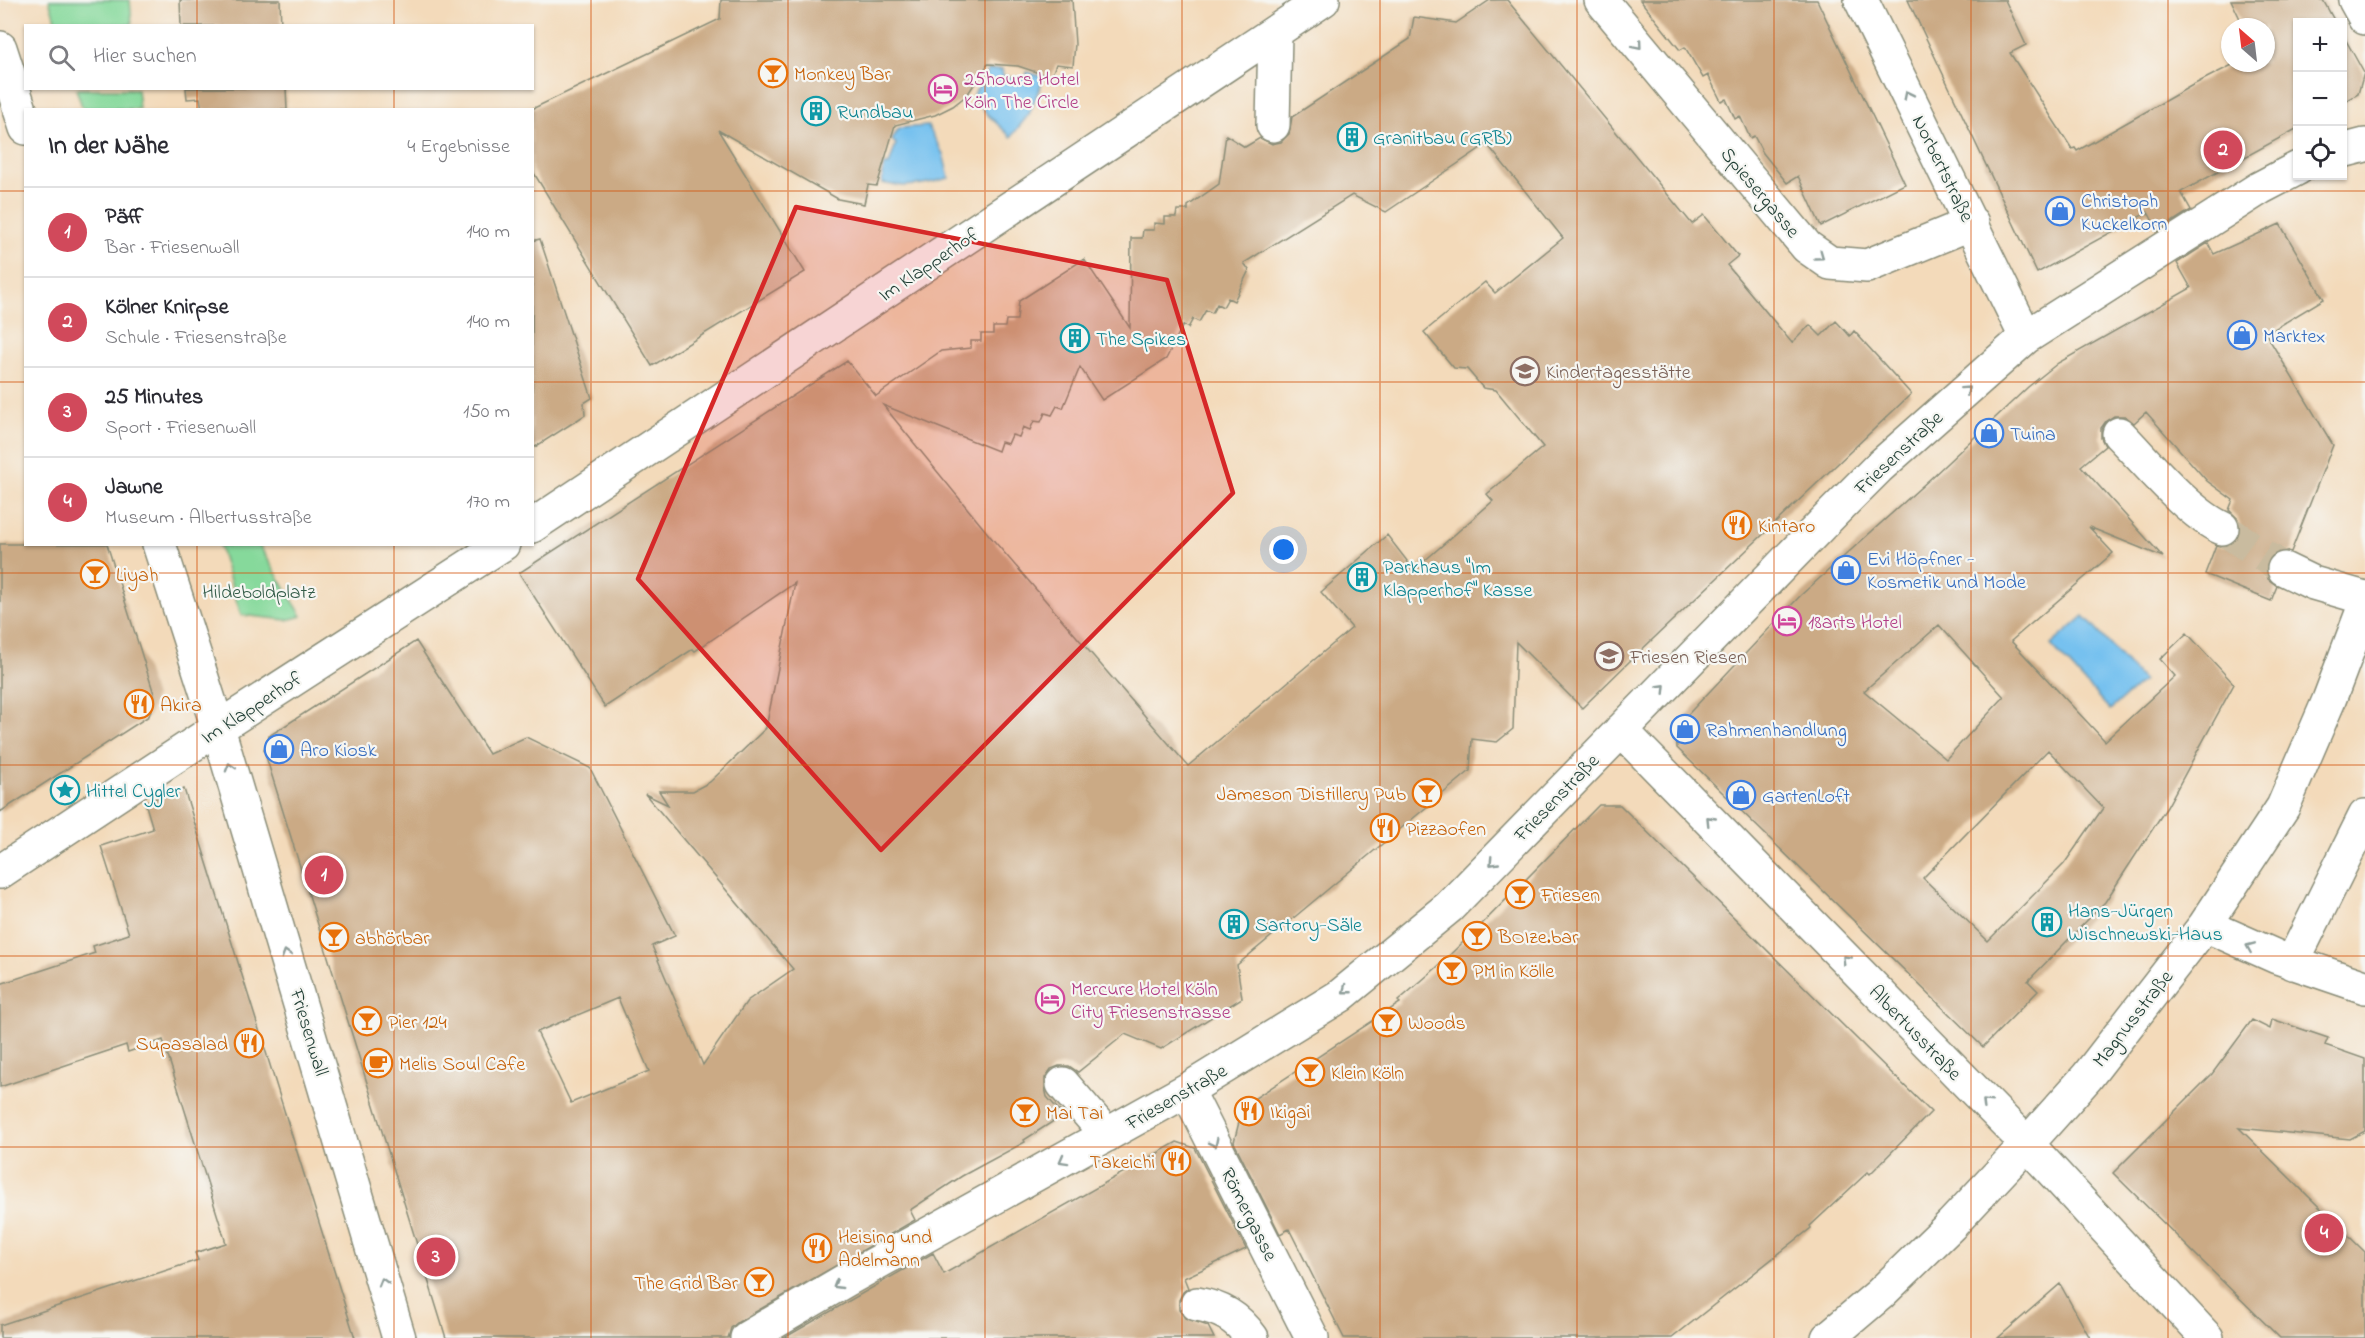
<!DOCTYPE html>
<html lang="de">
<head>
<meta charset="utf-8">
<style>
  body { margin:0; font-family:"Indie Flower",sans-serif; background:#f2f2f3; color:#2b2b33 }
  .controls { position:absolute; right:18px; top:18px; display:grid; overflow:hidden; border-radius:0px; box-shadow:0 2px 4px #0004 }
  .controls button { width:54px; height:54px; display:grid; place-items:center; padding:0; border:0; border-bottom:2px solid #e1e1e2; background:#fff; color:#2b2b33; font:30px sans-serif }
  .compass { position:absolute; left:2221px; top:18px; width:54px; height:54px; border-radius:50%; background:#fff; box-shadow:0 2px 4px #0004; rotate:332deg }
  .you { position:absolute; left:1284px; top:550px; width:21px; height:21px; margin:-15px; border:4px solid #fff; border-radius:50%; background:#1a73e8; box-shadow:0 0 0 9px #1a73e833 }
  .badge { display:grid; place-items:center; width:39px; height:39px; border-radius:50%; background:#d1495b; color:#fff; font-size:20px; font-weight:700 }
  .pin { position:absolute; translate:-50% -50%; border:3px solid #fff; box-shadow:0 2px 6px #0006 }
  .list { margin:0; padding:0; list-style:none }
  h2 { display:flex; justify-content:space-between; align-items:center; height:78px; margin:0; padding:0 24px; font-size:26px }
  h2 small { font-size:20px; font-weight:400; color:#7c7c81 }
  .list li { display:grid; grid-template-columns:39px 1fr auto; gap:18px; align-items:center; box-sizing:border-box; height:90px; padding:0 24px; border-top:2px solid #e1e1e2 }
  .list b { display:block; font-size:22px; white-space:nowrap }
  .list p { margin:0; font-size:20px; white-space:nowrap; color:#7c7c81 }
  .list em { font-size:20px; font-style:normal; color:#7c7c81 }
  .icon { flex:none; width:33px; height:33px; fill:none; stroke:currentColor; stroke-width:2; stroke-linecap:round; stroke-linejoin:round }
  .map { position:relative; flex:none; width:2365px; height:1338px; overflow:hidden }
  .search { position:absolute; background:#fff; box-shadow:0 2px 4px #0004; left:24px; top:24px; width:510px; height:66px; display:flex; align-items:center; gap:15px; box-sizing:border-box; padding:0 21px; border-radius:0px; color:#7c7c81; font-size:22px }
  .panel { position:absolute; background:#fff; box-shadow:0 2px 4px #0004; left:24px; top:108px; width:510px; height:438px; border-radius:0px }
  .map>svg:first-child { display:block }
  .green { fill:#86d99b; stroke:#528b68; stroke-width:1.5 }
  .water { fill:#76c1ef; stroke:#4a7f92; stroke-width:1.5 }
  .building { fill:#cbaa85; fill-rule:evenodd }
  .lines { fill:none; stroke-linecap:round; stroke-linejoin:round }
  .minor-tunnel { stroke:#c9bb9f; stroke-width:33; stroke-dasharray:33 16; stroke-linecap:butt }
  .minor-casing { stroke:#898c77; stroke-width:36 }
  .minor { stroke:#fff; stroke-width:33 }
  .oneway { stroke:#8f9e9a }
  .marked { fill:#d62828; fill-opacity:0.2; stroke:#d62828; stroke-width:4.5; stroke-linejoin:round }
  .grid { fill:none; stroke:#d45610; stroke-width:1.5; stroke-opacity:0.55 }
  .labels { text-anchor:middle; stroke-width:4.5; stroke-linejoin:round; paint-order:stroke }
  .food-label { font-size:20px; fill:#c56008; stroke:#f6f6f2; text-anchor:start }
  .hotel-label { font-size:20px; fill:#b23c85; stroke:#f6f6f2; text-anchor:start }
  .culture-label { font-size:20px; fill:#0d838f; stroke:#f6f6f2; text-anchor:start }
  .street-label { font-size:20px; fill:#1f3d34; stroke:#f6f6f2 }
  .shop-label { font-size:20px; fill:#366cbe; stroke:#f6f6f2; text-anchor:start }
  .education-label { font-size:20px; fill:#785e54; stroke:#f6f6f2; text-anchor:start }
  .park-label { font-size:20px; fill:#345c49; stroke:#f6f6f2 }
</style>
</head>
<body>
<div class="map">
<svg width="2365" height="1338" viewBox="0 0 2365 1338">
  <rect width="100%" height="100%" fill="#f6f6f2"/>
  <filter id="ink" filterUnits="userSpaceOnUse"><feTurbulence type="fractalNoise" baseFrequency=".0167" numOctaves="2"/><feDisplacementMap in="SourceGraphic" scale="12" xChannelSelector="R" yChannelSelector="G"/><feConvolveMatrix kernelMatrix="1 2 1 2 8 2 1 2 1" color-interpolation-filters="sRGB"/></filter>
  <filter id="wash" filterUnits="userSpaceOnUse"><feTurbulence type="fractalNoise" baseFrequency=".008" numOctaves="4" result="noise"/><feDisplacementMap in="SourceGraphic" scale="24" xChannelSelector="R" yChannelSelector="G"/><feGaussianBlur stdDeviation="1.35" result="paint"/><feColorMatrix in="noise" values="0 0 0 0 0 0 0 0 0 0 0 0 0 0 0 0 0 1.4 0 .05"/><feComposite in="paint" operator="in"/></filter>
  <g filter="url(#wash)">
    <rect width="100%" height="100%" fill="#f3daba"/>
    <path class="green" d="M49 0H130L132 25H57Z
      M76 89H137L139 109H83Z
      M219 545H259L302 616 287 620 241 615Z"/>
    <path class="water" d="M1002 69 1003 76 1026 79 1027 72 1044 77 1029 114 1011 137 987 114 973 96 988 70Z
      M928 126 943 154 949 178C927 184 905 189 882 183L884 165H889L896 144 892 140 899 128Z
      M2084 616 2143 681 2110 710 2051 645Z"/>
    <g id="blocks">
      <path class="building" d="M180 0H280L281 26H181Z
        M721 0H1072L1075 44 1073 66 1056 64 1051 77 1018 66 988 64 967 95 953 106 935 115 895 125 877 186 868 185 864 204 838 199 718 130 805 272 652 366 532 170V109L720 19Z
        M1490 0H1507L1692 224 1704 215 1738 256 1727 265 1792 343 1810 325 1821 336 1836 321 1850 336 1854 331 1911 394 1634 657 1582 708 1516 642 1513 729 1497 742 1472 739 1470 771 1237 965 1242 998 1161 1049 1125 1034 1078 1072 1069 1066H1059L1051 1069 1045 1078V1088L1047 1097 1063 1115 1024 1140 1025 1142 962 1176 910 1210 915 1220 738 1322 731 1328 728 1338H446L264 750 269 736 416 641 489 754 526 737 590 768 675 936 652 946 703 1065 747 1001 793 969 645 794 668 805 659 791H693L710 782 766 728 795 583 695 651 693 649 605 707 519 573 847 361 876 396 941 351 971 348V341H981V334H993V327H1005L1006 320H1017L1019 301 1084 259 1130 328 1131 238H1142L1143 230H1154V223L1165 224V217H1176L1177 210H1188V206L1219 184 1226 135 1245 147 1260 138 1272 144 1281 142 1289 134 1292 117 1410 39 1414 17 1456 23ZM1487 144 1563 238 1495 293 1485 282 1424 332 1454 368 1467 369 1483 388 1496 390 1543 447 1487 494 1493 501 1414 570 1387 535 1321 592 1352 628 1188 766 989 535 883 405 998 451 1001 442 1008 444 1012 435 1019 437 1023 427 1030 430 1034 421 1041 422 1045 413 1052 415 1057 406 1063 408 1080 367 1102 400 1166 359 1183 325 1188 328 1193 319 1199 322 1206 310 1212 313 1217 304 1223 307 1228 298 1234 301 1249 270 1244 263 1352 195 1386 212ZM618 998 649 1071 571 1103 537 1032Z
        M1640 0H1817L1905 184 1821 226 1798 176 1787 183 1763 153 1754 136 1750 138 1740 116 1735 119 1726 99 1721 101 1708 75 1703 78 1685 47 1680 50Z
        M1908 0H2005L2026 45 2010 53 2072 149 2075 148 2077 151 2191 86 2236 63H2266V27H2244L2231 0H2323L2335 22H2298V128L2181 192 2191 210 2158 231 2148 212 2037 273Z
        M2343 35 2364 73 2358 94 2343 103Z
        M186 88H286L287 110H202L200 98 187 99Z
        M2280 224 2324 299 2266 334 2333 445 2291 552 2282 550 2274 553 2267 561 2265 570 2268 579 2277 586 2271 601 2205 574 2216 545 2223 547 2231 544 2239 537 2241 528 2238 519 2229 510 2233 500 2207 481 2146 412 2134 423 2125 416H2114L2106 421 2101 428V438L2105 446 2081 466 2163 557 2089 527 2113 553 2011 641 2105 741 2175 676 2160 659 2187 633 2234 684 2167 807 2105 902 2028 981 2038 991 1983 1047 1677 748 1676 727 1801 595 1930 479 2028 387 2058 363 2191 288 2177 263 2208 243 2214 254ZM1939 625 2004 697 1946 759 1864 691ZM2048 750 2103 808 2064 864 1988 941 1923 878Z
        M540 239 592 398 584 403 585 415 532 449V241Z
        M0 544H107L155 697 149 716 0 812Z
        M184 789 355 1338H0V1325L198 1260 195 1253 226 1243 163 1040 128 1052 126 1045 0 1087V984L95 953 93 946 129 934 101 846 153 829 145 802Z
        M1599 805H1620L1931 1112 1870 1174 1868 1172 1810 1226 1811 1228 1672 1338H1344L1289 1229 1280 1234 1234 1142 1243 1106 1400 1003 1398 1001 1435 969 1482 924Z
        M2272 1019 2328 1038 2325 1045 2365 1059V1131L2350 1139 2239 1128 2365 1252V1338H2280L2113 1173 2212 1074 2252 1020 2270 1029Z
        M1177 1142 1195 1148 1246 1249 1184 1278 1188 1288 1183 1292 1179 1300V1310L1185 1318 1208 1326 1214 1338H784L933 1253 944 1274Z
        M2060 1284 2090 1338H1998Z"/>
    </g>
  </g>
  <g filter="url(#ink)">
    <use href="#blocks" fill-opacity="0" stroke="#898c77" stroke-width="1.5"/>
    <g class="lines">
      <path class="minor-tunnel" d="M2222 528 2284 569"/>
      <g class="minor-casing">
        <path id="minor" d="M1601 0 1807 247 1830 263 1867 266 1972 223
          M1861 0 2026 337
          M2355 0 2365 18
          M0 48 26 128
          M1273 125 1275 32
          M2342 151 2365 145
          M2119 434C2146 461 2188 513 2222 528
          M532 526 1323 0
          M159 544 218 728 399 1338
          M2284 569 2313 583 2365 598
          M1621 730 2027 1144 2207 1338
          M0 872 218 728 503 544
          M2205 925 2277 957 2365 987
          M2292 963 2365 816
          M1063 1084 1107 1135
          M1187 1090 1312 1338
          M1197 1304C1221 1308 1237 1317 1252 1338
          M747 1338 846 1280 1187 1090 1340 996 1449 907 1834 512 1878 468 2026 337 2260 188 2298 168
          M1828 1338 1880 1294 1951 1225 2027 1144 2087 1077 2205 925 2283 807 2329 700 2365 605"/>
      </g>
      <use href="#minor" class="minor"/>
    </g>
    <defs><path id="oneway-chevron" d="M-2-3.5L2.5 0L-2 3.5" fill="none" stroke-width="1.6" stroke-linecap="round" stroke-linejoin="round" transform="scale(1.5)"/></defs>
    <g class="oneway">
      <use href="#oneway-chevron" transform="translate(1638 45) rotate(50)"/>
      <use href="#oneway-chevron" transform="translate(1908 95) rotate(-116)"/>
      <use href="#oneway-chevron" transform="translate(1820 256) rotate(36)"/>
      <use href="#oneway-chevron" transform="translate(1966 390) rotate(-42)"/>
      <use href="#oneway-chevron" transform="translate(1662 688) rotate(-46)"/>
      <use href="#oneway-chevron" transform="translate(230 767) rotate(-107)"/>
      <use href="#oneway-chevron" transform="translate(1710 820) rotate(-134)"/>
      <use href="#oneway-chevron" transform="translate(1493 862) rotate(134)"/>
      <use href="#oneway-chevron" transform="translate(2250 947) rotate(-157)"/>
      <use href="#oneway-chevron" transform="translate(286 954) rotate(-107)"/>
      <use href="#oneway-chevron" transform="translate(1846 959) rotate(-134)"/>
      <use href="#oneway-chevron" transform="translate(1346 990) rotate(142)"/>
      <use href="#oneway-chevron" transform="translate(1986 1103) rotate(-135)"/>
      <use href="#oneway-chevron" transform="translate(1214 1143) rotate(63)"/>
      <use href="#oneway-chevron" transform="translate(1063 1160) rotate(151)"/>
      <use href="#oneway-chevron" transform="translate(383 1282) rotate(-106)"/>
      <use href="#oneway-chevron" transform="translate(837 1285) rotate(149)"/>
    </g>
  </g>
  <path class="marked" d="M796 207 1167 280 1233 493 881 850 638 579Z"/>
  <path class="grid" d="M197 0V26M394 0V26M591 0V1338M788 0V1338M985 0V1338M1182 0V1338M1380 0V1338M1577 0V1338M1774 0V1338M1971 0V1338M2168 0V1338M197 88V110M394 88V110M0 191H26M532 191H2365M0 382H26M532 382H2365M197 544V1338M394 544V1338M0 573H2365M0 765H2365M0 956H2365M0 1147H2365"/>
  <defs>
    <g id="bar-ring" transform="scale(1.5)"><circle r="9.5" fill="#f6f6f2" stroke="#e8710a" stroke-width="1.5"/><path d="M-6-5H6L.8 .8V4.5H3.5V6h-7V4.5H-.8V.8Z" fill="#e8710a"/></g>
    <g id="hotel-ring" transform="scale(1.5)"><circle r="9.5" fill="#f6f6f2" stroke="#d1479c" stroke-width="1.5"/><path d="M-6-4.5h1.5V1H6V5H4.5V3h-9V5H-6ZM-4 0a1.8 1.8 0 1 1 3.6 0ZM.5 0V-2.5h3Q6-2.5 6 0Z" fill="#d1479c"/></g>
    <g id="building-ring" transform="scale(1.5)"><circle r="9.5" fill="#f6f6f2" stroke="#0f9aa8" stroke-width="1.5"/><path d="M-4-6H4V6H1V3H-1V6H-4ZM-2.5-4.3h1.7v1.8h-1.7ZM.8-4.3h1.7v1.8H.8ZM-2.5-1h1.7V.8h-1.7ZM.8-1h1.7V.8H.8Z" fill="#0f9aa8"/></g>
    <g id="shop-ring" transform="scale(1.5)"><circle r="9.5" fill="#f6f6f2" stroke="#3f7fe0" stroke-width="1.5"/><path d="M-5-2.5h2.3a2.7 3.5 0 0 1 5.4 0H5L5.5 6h-11ZM-1.5-2.5h3a1.5 2.3 0 0 0-3 0Z" fill="#3f7fe0"/></g>
    <g id="school-ring" transform="scale(1.5)"><circle r="9.5" fill="#f6f6f2" stroke="#8d6e63" stroke-width="1.5"/><path d="M0-5L7-2L0 1L-7-2ZM-4 1L0 2.5L4 1V4Q0 6-4 4Z" fill="#8d6e63"/></g>
    <g id="restaurant-ring" transform="scale(1.5)"><circle r="9.5" fill="#f6f6f2" stroke="#e8710a" stroke-width="1.5"/><path d="M-5-6h1v4h1v-4h1v4h1v-4h1v5L-1.5 .5V6h-2V.5L-5-1ZM5-6V6H3V1.5H1.5Q1.5-4 5-6Z" fill="#e8710a"/></g>
    <g id="sight-ring" transform="scale(1.5)"><circle r="9.5" fill="#f6f6f2" stroke="#0f9aa8" stroke-width="1.5"/><path d="M0-6L1.8-2.2L6-1.7L2.9 1.2L3.7 5.4L0 3.3L-3.7 5.4L-2.9 1.2L-6-1.7L-1.8-2.2Z" fill="#0f9aa8"/></g>
    <g id="cafe-ring" transform="scale(1.5)"><circle r="9.5" fill="#f6f6f2" stroke="#e8710a" stroke-width="1.5"/><path d="M-5.5-4.5H6V0H3Q3 3.5 0 3.5H-2.5Q-5.5 3.5-5.5 0ZM3-3.2v2h1.7v-2ZM-6 4.5H4V6H-6Z" fill="#e8710a"/></g>
  </defs>
  <g fill-rule="evenodd">
    <use href="#bar-ring" x="773" y="73"/>
    <use href="#hotel-ring" x="943" y="89"/>
    <use href="#building-ring" x="816" y="111"/>
    <use href="#building-ring" x="1352" y="137"/>
    <use href="#shop-ring" x="2060" y="211"/>
    <use href="#shop-ring" x="2242" y="335"/>
    <use href="#building-ring" x="1075" y="338"/>
    <use href="#school-ring" x="1525" y="371"/>
    <use href="#shop-ring" x="1989" y="433"/>
    <use href="#restaurant-ring" x="1737" y="525"/>
    <use href="#shop-ring" x="1846" y="570"/>
    <use href="#bar-ring" x="95" y="574"/>
    <use href="#building-ring" x="1362" y="577"/>
    <use href="#hotel-ring" x="1787" y="621"/>
    <use href="#school-ring" x="1609" y="656"/>
    <use href="#restaurant-ring" x="139" y="704"/>
    <use href="#shop-ring" x="1685" y="729"/>
    <use href="#shop-ring" x="279" y="749"/>
    <use href="#sight-ring" x="65" y="790"/>
    <use href="#bar-ring" x="1427" y="793"/>
    <use href="#shop-ring" x="1741" y="795"/>
    <use href="#restaurant-ring" x="1385" y="828"/>
    <use href="#bar-ring" x="1520" y="894"/>
    <use href="#building-ring" x="2047" y="922"/>
    <use href="#building-ring" x="1234" y="924"/>
    <use href="#bar-ring" x="1477" y="936"/>
    <use href="#bar-ring" x="334" y="937"/>
    <use href="#bar-ring" x="1452" y="970"/>
    <use href="#hotel-ring" x="1050" y="999"/>
    <use href="#bar-ring" x="367" y="1021"/>
    <use href="#bar-ring" x="1387" y="1022"/>
    <use href="#restaurant-ring" x="249" y="1043"/>
    <use href="#cafe-ring" x="378" y="1063"/>
    <use href="#bar-ring" x="1310" y="1072"/>
    <use href="#restaurant-ring" x="1249" y="1111"/>
    <use href="#bar-ring" x="1025" y="1112"/>
    <use href="#restaurant-ring" x="1176" y="1161"/>
    <use href="#restaurant-ring" x="817" y="1248"/>
    <use href="#bar-ring" x="759" y="1282"/>
  </g>
  <g class="labels">
    <g class="food-label">
      <text x="794" y="80">Monkey Bar</text>
      <text x="1758" y="532">Kintaro</text>
      <text x="116" y="581">Liyah</text>
      <text x="160" y="711">Akira</text>
      <text x="1406" y="800" text-anchor="end">Jameson Distillery Pub</text>
      <text x="1406" y="835">Pizzaofen</text>
      <text x="1541" y="901">Friesen</text>
      <text x="1498" y="943">BOIze.bar</text>
      <text x="355" y="944">abhörbar</text>
      <text x="1473" y="977">PM in Kölle</text>
      <text x="388" y="1028">Pier 124</text>
      <text x="1408" y="1029">Woods</text>
      <text x="228" y="1050" text-anchor="end">Supasalad</text>
      <text x="399" y="1070">Melis Soul Cafe</text>
      <text x="1331" y="1079">Klein Köln</text>
      <text x="1270" y="1118">Ikigai</text>
      <text x="1046" y="1119">Mai Tai</text>
      <text x="1155" y="1168" text-anchor="end">Takeichi</text>
      <text x="838" y="1243">Heising und<tspan x="838" dy="23">Adelmann</tspan></text>
      <text x="738" y="1289" text-anchor="end">The Grid Bar</text>
    </g>
    <g class="hotel-label">
      <text x="964" y="85">25hours Hotel<tspan x="964" dy="23">Köln The Circle</tspan></text>
      <text x="1808" y="628">18arts Hotel</text>
      <text x="1071" y="995">Mercure Hotel Köln<tspan x="1071" dy="23">City Friesenstrasse</tspan></text>
    </g>
    <g class="culture-label">
      <text x="837" y="118">Rundbau</text>
      <text x="1373" y="144">Granitbau (GRB)</text>
      <text x="1096" y="345">The Spikes</text>
      <text x="1383" y="573">Parkhaus "Im<tspan x="1383" dy="23">Klapperhof" Kasse</tspan></text>
      <text x="86" y="797">Hittel Cygler</text>
      <text x="2068" y="917">Hans-Jürgen<tspan x="2068" dy="23">Wischnewski-Haus</tspan></text>
      <text x="1255" y="931">Sartory-Säle</text>
    </g>
    <g class="street-label">
      <text transform="translate(1944 168) rotate(64)" y="7">Norbertstraße</text>
      <text transform="translate(1761 192) rotate(50)" y="7">Spiesergasse</text>
      <text transform="translate(928 264) rotate(-34)" y="7">Im Klapperhof</text>
      <text transform="translate(1898 452) rotate(-43)" y="7">Friesenstraße</text>
      <text transform="translate(251 707) rotate(-33)" y="7">Im Klapperhof</text>
      <text transform="translate(1556 797) rotate(-46)" y="7">Friesenstraße</text>
      <text transform="translate(2132 1018) rotate(-52)" y="7">Magnusstraße</text>
      <text transform="translate(310 1032) rotate(73)" y="7">Friesenwall</text>
      <text transform="translate(1916 1032) rotate(46)" y="7">Albertusstraße</text>
      <text transform="translate(1176 1096) rotate(-30)" y="7">Friesenstraße</text>
      <text transform="translate(1250 1214) rotate(63)" y="7">Römergasse</text>
    </g>
    <g class="shop-label">
      <text x="2081" y="207">Christoph<tspan x="2081" dy="23">Kuckelkorn</tspan></text>
      <text x="2263" y="342">Marktex</text>
      <text x="2010" y="440">Tuina</text>
      <text x="1867" y="565">Evi Höpfner -<tspan x="1867" dy="23">Kosmetik und Mode</tspan></text>
      <text x="1706" y="736">Rahmenhandlung</text>
      <text x="300" y="756">Aro Kiosk</text>
      <text x="1762" y="802">GartenLoft</text>
    </g>
    <g class="education-label">
      <text x="1546" y="378">Kindertagesstätte</text>
      <text x="1630" y="663">Friesen Riesen</text>
    </g>
    <g class="park-label">
      <text x="259" y="598">Hildeboldplatz</text>
    </g>
  </g>
</svg>
<div class="controls">
<button>+</button>
<button>−</button>
<button><svg class="icon" aria-label="locate" viewBox="0 0 24 24"><circle cx="12" cy="12" r="6"/><path d="M12 2v4M12 18v4M2 12h4M18 12h4"/></svg></button>
</div>
<svg class="compass" viewBox="-18 -18 36 36"><path d="M0-13l5 13h-10z" fill="#e53935"/><path d="M0 13l5-13h-10z" fill="#7c7c81"/></svg>
<div class="you"></div>
<div class="pin badge" style="left:324px;top:875px">1</div>
<div class="pin badge" style="left:2223px;top:150px">2</div>
<div class="pin badge" style="left:436px;top:1257px">3</div>
<div class="pin badge" style="left:2324px;top:1233px">4</div>
<div class="search"><svg class="icon" aria-label="search" viewBox="0 0 24 24"><circle cx="10" cy="10" r="6"/><path d="M15 15l6 6"/></svg>Hier suchen</div>
<section class="panel">
<h2>In der Nähe<small>4 Ergebnisse</small></h2>
<ul class="list">
<li><span class="badge">1</span><div><b>Päff</b><p>Bar · Friesenwall</p></div><em>140 m</em></li>
<li><span class="badge">2</span><div><b>Kölner Knirpse</b><p>Schule · Friesenstraße</p></div><em>140 m</em></li>
<li><span class="badge">3</span><div><b>25 Minutes</b><p>Sport · Friesenwall</p></div><em>150 m</em></li>
<li><span class="badge">4</span><div><b>Jawne</b><p>Museum · Albertusstraße</p></div><em>170 m</em></li>
</ul>
</section>
</div>
</body>
</html>
